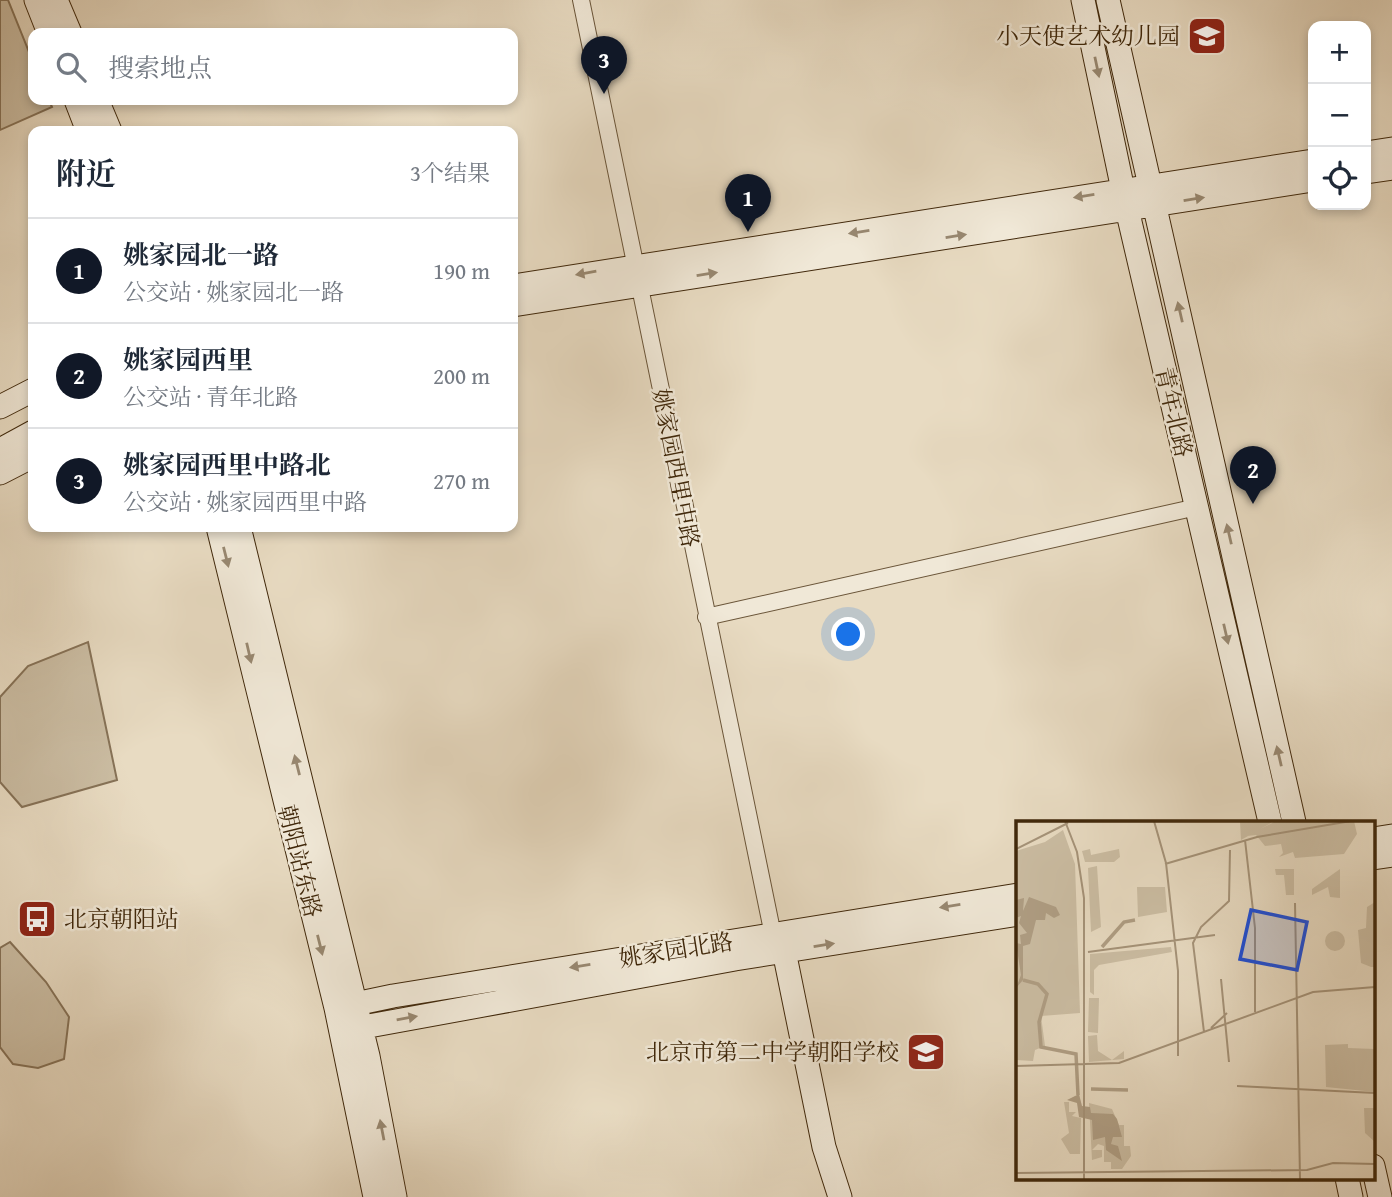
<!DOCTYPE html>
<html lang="zh">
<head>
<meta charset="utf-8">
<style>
  body { margin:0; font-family:"Gentium Book Plus","Noto Serif SC",serif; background:#f2f2f3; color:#1f2937 }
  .controls { position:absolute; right:21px; top:21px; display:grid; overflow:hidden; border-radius:14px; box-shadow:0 4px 10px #0003 }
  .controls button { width:63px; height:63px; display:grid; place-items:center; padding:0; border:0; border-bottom:2px solid #e0e1e3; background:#fff; color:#1f2937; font:35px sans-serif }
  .you { position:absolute; left:849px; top:635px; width:24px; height:24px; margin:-18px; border:5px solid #fff; border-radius:50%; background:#1a73e8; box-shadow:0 0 0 10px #1a73e833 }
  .badge { display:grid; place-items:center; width:46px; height:46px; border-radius:50%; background:#111827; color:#fff; font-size:23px; font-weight:700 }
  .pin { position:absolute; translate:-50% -58px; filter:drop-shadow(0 2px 4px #0008) }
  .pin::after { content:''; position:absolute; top:37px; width:24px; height:21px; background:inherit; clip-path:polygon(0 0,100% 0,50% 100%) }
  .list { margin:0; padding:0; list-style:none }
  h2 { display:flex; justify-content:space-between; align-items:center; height:91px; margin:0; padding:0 28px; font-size:30px }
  h2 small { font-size:23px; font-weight:400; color:#747a83 }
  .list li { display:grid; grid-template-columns:46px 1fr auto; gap:21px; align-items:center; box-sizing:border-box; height:105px; padding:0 28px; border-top:2px solid #e0e1e3 }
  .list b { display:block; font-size:26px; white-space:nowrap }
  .list p { margin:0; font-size:23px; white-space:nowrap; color:#747a83 }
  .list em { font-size:23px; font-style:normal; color:#747a83 }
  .icon { flex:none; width:38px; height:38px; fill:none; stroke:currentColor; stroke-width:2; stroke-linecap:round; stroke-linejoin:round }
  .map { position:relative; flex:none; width:1392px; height:1197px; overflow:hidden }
  .search { position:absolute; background:#fff; box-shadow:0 4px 10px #0003; left:28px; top:28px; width:490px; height:77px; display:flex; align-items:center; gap:18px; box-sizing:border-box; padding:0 24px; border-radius:14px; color:#747a83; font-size:26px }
  .panel { position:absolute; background:#fff; box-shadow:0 4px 10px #0003; left:28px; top:126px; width:490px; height:406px; border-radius:14px }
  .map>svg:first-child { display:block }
  .green { fill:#cbbda3; stroke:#867257; stroke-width:2 }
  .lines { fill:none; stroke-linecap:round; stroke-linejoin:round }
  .street-casing { stroke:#6a5539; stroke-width:18 }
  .secondary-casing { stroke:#40280b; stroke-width:25 }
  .street { stroke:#f0e8d7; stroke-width:16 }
  .secondary { stroke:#f0e8d7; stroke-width:23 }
  .oneway { fill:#988871 }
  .labels { text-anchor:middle; stroke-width:5; stroke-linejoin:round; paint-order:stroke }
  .poi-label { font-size:23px; fill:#40280b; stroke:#f0e8d7; text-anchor:end }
  .street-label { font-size:23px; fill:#40280b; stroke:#f0e8d7 }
  .inset-river { fill:none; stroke:#af9e84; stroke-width:3.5 }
  .inset-road { fill:none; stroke:#a59379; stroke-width:2 }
  .view { fill:#1d4ed8; fill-opacity:0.15; stroke:#1d4ed8; stroke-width:3.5 }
  .inset-edge { fill:none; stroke:#40280b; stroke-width:3.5 }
</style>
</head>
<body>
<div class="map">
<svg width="1392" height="1197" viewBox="0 0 1392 1197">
  <rect width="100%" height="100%" fill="#e8dbc2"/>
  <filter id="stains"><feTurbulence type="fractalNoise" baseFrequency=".00286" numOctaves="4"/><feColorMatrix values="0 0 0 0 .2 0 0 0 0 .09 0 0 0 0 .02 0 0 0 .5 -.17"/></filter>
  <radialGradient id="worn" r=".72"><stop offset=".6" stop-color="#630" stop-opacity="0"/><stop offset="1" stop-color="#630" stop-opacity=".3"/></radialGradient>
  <path class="green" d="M0 0H8L33 62V100H49L52 107 0 130Z
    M88 642 117 780 22 807 0 782V697L28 666Z
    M10 942 46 982 69 1017 64 1059 38 1068 13 1064 0 1047V948Z"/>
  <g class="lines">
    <g class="street-casing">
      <path id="street" d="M581 0 773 935
        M706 617 1197 507"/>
    </g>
    <g class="secondary-casing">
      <path id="secondary" d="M36 0 49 33
        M56 0 70 33
        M1083 0 1127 209 1270 822
        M1108 0 1294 822
        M76 100 88 131
        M97 100 110 131
        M1366 153 1392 149
        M1366 172 1392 168
        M513 286 1313 161
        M513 305 1313 180
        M0 407 33 390
        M0 450 33 432
        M0 473 33 456
        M218 527 336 1008 375 1197
        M239 527 368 1056 395 1197
        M1373 839 1392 836
        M1373 858 1392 855
        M777 940 784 951 824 1147 840 1197
        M336 1008 393 996 1018 895
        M347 1030 735 959 1018 914
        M1373 1166 1380 1197
        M1347 1178 1351 1197"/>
    </g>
    <use href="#street" class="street"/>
    <use href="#secondary" class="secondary"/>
  </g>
  <defs><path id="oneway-solid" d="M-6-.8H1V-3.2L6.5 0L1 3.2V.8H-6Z" transform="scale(1.75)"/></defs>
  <g class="oneway">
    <use href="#oneway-solid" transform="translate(1097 67) rotate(78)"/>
    <use href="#oneway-solid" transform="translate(1084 196) rotate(171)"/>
    <use href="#oneway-solid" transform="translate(1194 199) rotate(-9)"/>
    <use href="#oneway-solid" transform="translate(859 232) rotate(171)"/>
    <use href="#oneway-solid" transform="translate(956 236) rotate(-9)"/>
    <use href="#oneway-solid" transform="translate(586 273) rotate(170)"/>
    <use href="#oneway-solid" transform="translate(707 274) rotate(-9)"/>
    <use href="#oneway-solid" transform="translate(1180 312) rotate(-103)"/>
    <use href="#oneway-solid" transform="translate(1229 534) rotate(-103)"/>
    <use href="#oneway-solid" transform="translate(226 557) rotate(76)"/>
    <use href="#oneway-solid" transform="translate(1226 634) rotate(77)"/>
    <use href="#oneway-solid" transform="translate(249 653) rotate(77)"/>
    <use href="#oneway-solid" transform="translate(1279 756) rotate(-103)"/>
    <use href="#oneway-solid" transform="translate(297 765) rotate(-104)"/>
    <use href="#oneway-solid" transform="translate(950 906) rotate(171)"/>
    <use href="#oneway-solid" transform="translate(320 945) rotate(76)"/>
    <use href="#oneway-solid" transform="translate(824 945) rotate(-9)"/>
    <use href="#oneway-solid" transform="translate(580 966) rotate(171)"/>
    <use href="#oneway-solid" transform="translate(407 1018) rotate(-10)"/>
    <use href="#oneway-solid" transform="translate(382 1130) rotate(-101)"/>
  </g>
  <defs>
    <g id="school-square" transform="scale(2.0125)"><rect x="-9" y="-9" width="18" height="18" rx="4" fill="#8f2418" stroke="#f0e8d7"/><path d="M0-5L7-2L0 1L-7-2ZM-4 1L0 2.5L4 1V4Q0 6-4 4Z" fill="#fff"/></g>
    <g id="bus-square" transform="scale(2.0125)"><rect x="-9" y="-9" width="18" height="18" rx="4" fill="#8f2418" stroke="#f0e8d7"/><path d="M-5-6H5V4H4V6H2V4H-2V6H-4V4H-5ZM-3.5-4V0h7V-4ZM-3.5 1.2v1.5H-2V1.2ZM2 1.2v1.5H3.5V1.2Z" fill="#fff"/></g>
  </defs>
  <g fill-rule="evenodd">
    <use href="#school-square" x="1207" y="36"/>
    <use href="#bus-square" x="37" y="919"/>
    <use href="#school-square" x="926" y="1052"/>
  </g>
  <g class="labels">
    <g class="poi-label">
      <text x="1180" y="44">小天使艺术幼儿园</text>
      <text x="64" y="927" text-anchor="start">北京朝阳站</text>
      <text x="899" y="1060">北京市第二中学朝阳学校</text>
    </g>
    <g class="street-label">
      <text transform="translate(1174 412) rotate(77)" y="8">青年北路</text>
      <text transform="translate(676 468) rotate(79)" y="8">姚家园西里中路</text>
      <text transform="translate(300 861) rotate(76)" y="8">朝阳站东路</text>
      <text transform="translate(676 950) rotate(-9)" y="8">姚家园北路</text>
    </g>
  </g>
  <g transform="translate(1016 821)">
    <rect width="359" height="359" fill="#e8dbc2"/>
    <path d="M224 0H255V2L225 19ZM260 0H338L341 13 328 33 279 37 277 31 263 36 267 32 265 23 249 25 240 14 231 15ZM47 9 59 43 64 192 25 195 29 225 19 229 17 240 0 239V30L29 21ZM74 28 75 34 103 28 104 36 98 41H69L66 30ZM81 45 85 106 75 111 72 47ZM259 48H278V74H270L268 54H260ZM324 48V77L314 76 312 66 296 74V68ZM121 66H149L151 91 122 96ZM359 81V146H355L345 142 342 109 350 107 351 86ZM309 120a10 10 0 1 1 20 0a10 10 0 1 1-20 0ZM155 126 156 131 83 144 78 149V174L74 171V133ZM73 177H83L82 212 72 211ZM81 214 82 230 96 239 108 230V238L73 241 72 215ZM332 223V227L359 228V271L310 266 309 224ZM48 281H53V291H60L56 295 65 297 64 333H54L45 318 53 312ZM73 282 96 288 103 304H108V325H114L115 335 106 348H95V341H88V325L82 323 76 329H86V336L76 339ZM348 287H359V321L349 312Z" fill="#cbbda3"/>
    <path d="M13 76 40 86 44 94 38 97 30 92 29 99H20L14 123 7 125V159L0 167 5 154 0 122 5 123 4 114 11 112 3 102 5 95 0 97V79L8 77 7 90ZM63 273 66 285 74 286 75 292 97 293 101 298 106 316H97L95 323 102 325 106 340 90 329 89 316 77 319 76 299 63 296 61 282 51 279Z" fill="#af9e84"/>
    <path class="inset-river" d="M86 126 108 101 119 99M7 159 22 163 31 173 23 201 25 226 60 233 62 274M75 268 112 269"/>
    <path class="inset-road" d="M49 0 61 31 68 77V358M138 0 150 42 162 150V235M229 19 239 107V191M0 28 52 2M149 43 241 16 335 0M279 82 284 358M72 131 199 114M205 158 213 241M195 207 211 192M188 211 177 122 185 106 213 80 214 29M0 245 103 242 297 171 359 166M221 265 359 272M0 352 291 349 317 342 359 343"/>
    <path class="view" d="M235 89 291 101 281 149 224 138Z"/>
    <rect width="359" height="359" class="inset-edge"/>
  </g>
  <rect width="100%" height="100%" filter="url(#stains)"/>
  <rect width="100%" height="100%" fill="url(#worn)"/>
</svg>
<div class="controls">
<button>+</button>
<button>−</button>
<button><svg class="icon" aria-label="locate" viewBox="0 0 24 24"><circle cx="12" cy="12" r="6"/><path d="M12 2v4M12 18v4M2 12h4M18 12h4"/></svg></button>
</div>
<div class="you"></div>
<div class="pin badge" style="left:748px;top:232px">1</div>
<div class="pin badge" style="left:1253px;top:504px">2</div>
<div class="pin badge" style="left:604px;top:94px">3</div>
<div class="search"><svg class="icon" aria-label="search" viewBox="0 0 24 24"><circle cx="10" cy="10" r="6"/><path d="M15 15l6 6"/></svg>搜索地点</div>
<section class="panel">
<h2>附近<small>3个结果</small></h2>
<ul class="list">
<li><span class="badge">1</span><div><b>姚家园北一路</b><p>公交站 · 姚家园北一路</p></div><em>190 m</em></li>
<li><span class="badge">2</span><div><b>姚家园西里</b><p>公交站 · 青年北路</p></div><em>200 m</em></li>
<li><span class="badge">3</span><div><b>姚家园西里中路北</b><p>公交站 · 姚家园西里中路</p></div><em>270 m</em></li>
</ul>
</section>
</div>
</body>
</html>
